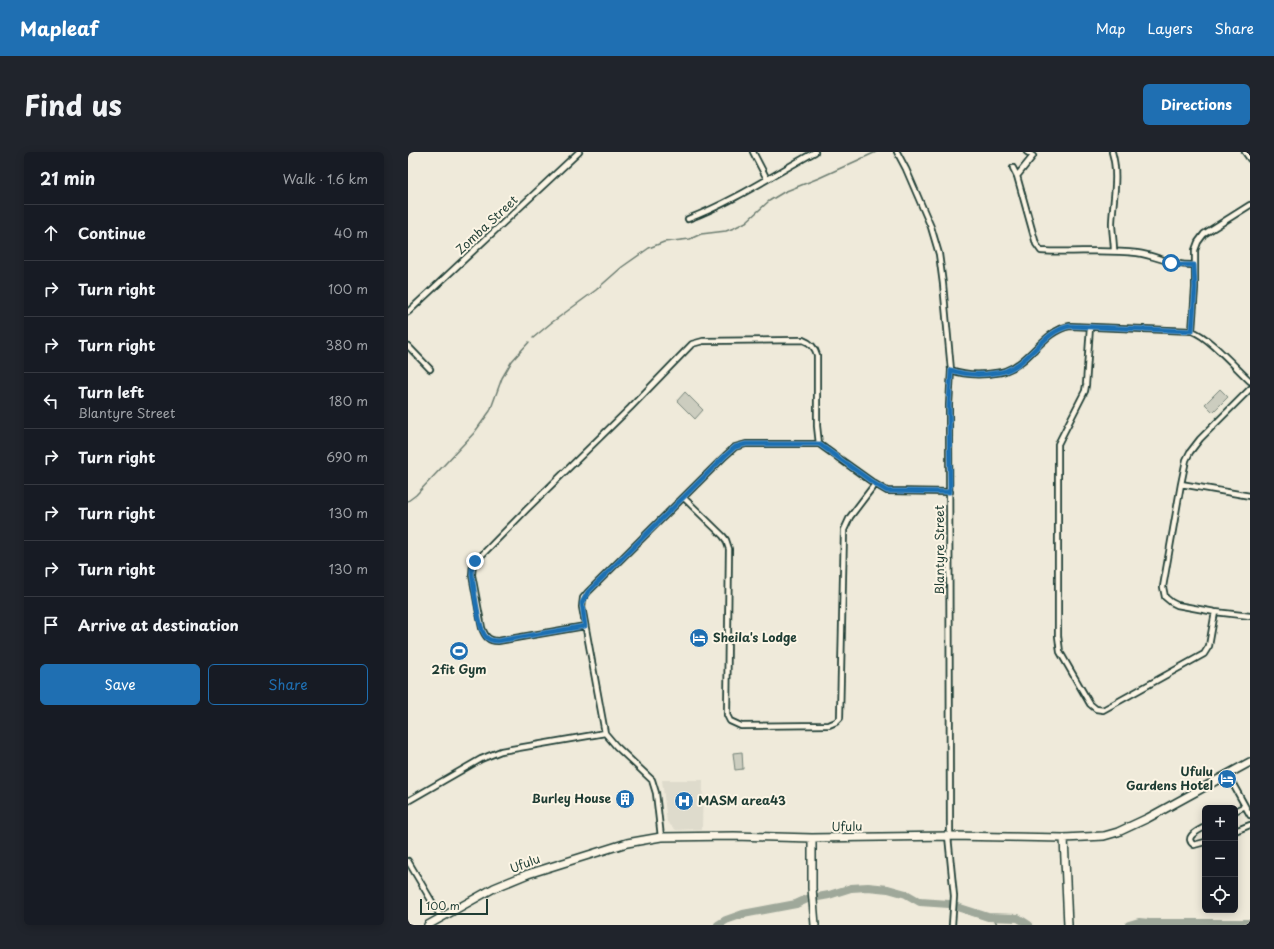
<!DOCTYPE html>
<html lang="en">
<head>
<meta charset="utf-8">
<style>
  body { margin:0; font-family:"Playpen Sans",sans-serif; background:#20242c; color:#f1f3f6 }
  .controls { position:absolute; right:12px; bottom:12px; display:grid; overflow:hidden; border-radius:6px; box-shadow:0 2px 10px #0003 }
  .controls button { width:36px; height:36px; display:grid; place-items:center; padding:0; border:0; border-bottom:1px solid #363941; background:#171b24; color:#f1f3f6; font:20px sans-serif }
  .scale { position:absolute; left:12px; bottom:10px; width:68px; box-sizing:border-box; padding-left:4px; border:2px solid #1f3d34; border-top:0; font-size:11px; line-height:14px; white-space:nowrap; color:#1f3d34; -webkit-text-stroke:3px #fcf5e5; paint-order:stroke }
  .stop { position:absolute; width:12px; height:12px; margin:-9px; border:3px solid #1f6fb2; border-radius:50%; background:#fff }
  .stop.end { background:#1f6fb2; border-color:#fff; box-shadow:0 1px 4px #0008 }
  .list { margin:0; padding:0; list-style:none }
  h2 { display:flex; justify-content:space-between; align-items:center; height:52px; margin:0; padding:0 16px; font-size:17px }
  h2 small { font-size:13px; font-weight:400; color:#9ea1a6 }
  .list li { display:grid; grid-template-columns:26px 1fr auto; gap:12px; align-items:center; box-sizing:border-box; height:56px; padding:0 16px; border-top:1px solid #363941 }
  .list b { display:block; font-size:15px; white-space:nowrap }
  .list p { margin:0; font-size:13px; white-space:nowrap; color:#9ea1a6 }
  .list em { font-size:13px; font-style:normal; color:#9ea1a6 }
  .actions { display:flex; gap:8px; padding:12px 16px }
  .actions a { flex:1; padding:9px 0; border:1px solid #1f6fb2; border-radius:6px; text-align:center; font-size:14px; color:#1f6fb2 }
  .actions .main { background:#1f6fb2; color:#fff }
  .icon { flex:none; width:22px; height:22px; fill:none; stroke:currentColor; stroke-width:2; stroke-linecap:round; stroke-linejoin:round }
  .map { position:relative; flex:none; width:842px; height:773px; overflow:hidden; border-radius:6px }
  header { display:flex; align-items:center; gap:24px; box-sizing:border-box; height:56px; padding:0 20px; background:#1f6fb2; color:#fff }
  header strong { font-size:19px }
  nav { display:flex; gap:22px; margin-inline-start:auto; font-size:14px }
  .intro { display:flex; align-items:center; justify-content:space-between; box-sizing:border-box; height:96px; padding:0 24px }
  h1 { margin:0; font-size:28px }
  .button { padding:10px 18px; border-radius:6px; background:#1f6fb2; color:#fff; font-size:14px; font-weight:700 }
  main { display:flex; gap:24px; padding:0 24px }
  aside { flex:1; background:#171b24; border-radius:6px; box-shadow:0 2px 10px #0003 }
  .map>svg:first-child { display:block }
  .built { fill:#dedbcc }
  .green { fill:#cccdbf; stroke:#76857a }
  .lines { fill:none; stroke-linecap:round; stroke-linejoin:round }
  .stream { stroke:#6c7d71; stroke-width:1.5 }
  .river { stroke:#9fa89a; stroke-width:8 }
  .street-casing { stroke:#1f3d34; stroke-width:8 }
  .secondary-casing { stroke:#1f3d34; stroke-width:10 }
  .street { stroke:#fcf5e5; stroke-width:4.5 }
  .secondary { stroke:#fcf5e5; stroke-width:7 }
  .route { stroke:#1f6fb2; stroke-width:5 }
  .labels { text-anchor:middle; stroke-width:4; stroke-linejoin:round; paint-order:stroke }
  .street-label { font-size:12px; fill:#1f3d34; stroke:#fcf5e5 }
  .poi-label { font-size:12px; font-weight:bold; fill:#1f3d34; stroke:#fcf5e5; text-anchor:start }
</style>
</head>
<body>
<header>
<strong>Mapleaf</strong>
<nav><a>Map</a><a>Layers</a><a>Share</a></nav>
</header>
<div class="intro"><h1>Find us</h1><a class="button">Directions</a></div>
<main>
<aside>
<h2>21 min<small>Walk · 1.6 km</small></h2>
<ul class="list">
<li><svg class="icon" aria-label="ahead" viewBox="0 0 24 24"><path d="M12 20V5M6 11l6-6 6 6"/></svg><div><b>Continue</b></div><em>40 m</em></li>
<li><svg class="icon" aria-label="right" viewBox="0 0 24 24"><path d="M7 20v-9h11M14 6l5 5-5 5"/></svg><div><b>Turn right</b></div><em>100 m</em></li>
<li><svg class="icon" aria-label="right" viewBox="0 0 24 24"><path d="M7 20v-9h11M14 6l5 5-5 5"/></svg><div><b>Turn right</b></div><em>380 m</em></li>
<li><svg class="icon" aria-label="left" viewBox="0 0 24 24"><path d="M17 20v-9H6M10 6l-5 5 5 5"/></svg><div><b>Turn left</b><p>Blantyre Street</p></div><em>180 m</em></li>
<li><svg class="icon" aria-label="right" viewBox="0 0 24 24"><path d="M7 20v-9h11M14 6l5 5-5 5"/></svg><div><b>Turn right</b></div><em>690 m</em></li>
<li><svg class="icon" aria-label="right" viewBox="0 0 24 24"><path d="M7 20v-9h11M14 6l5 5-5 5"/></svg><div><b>Turn right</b></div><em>130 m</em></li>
<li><svg class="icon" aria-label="right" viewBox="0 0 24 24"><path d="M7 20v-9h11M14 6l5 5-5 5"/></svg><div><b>Turn right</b></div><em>130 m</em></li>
<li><svg class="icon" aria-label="arrive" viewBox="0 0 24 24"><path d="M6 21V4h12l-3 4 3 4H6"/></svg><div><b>Arrive at destination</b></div></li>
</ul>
<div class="actions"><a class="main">Save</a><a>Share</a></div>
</aside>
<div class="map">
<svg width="842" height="773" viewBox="0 0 842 773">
  <rect width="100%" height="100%" fill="#efeada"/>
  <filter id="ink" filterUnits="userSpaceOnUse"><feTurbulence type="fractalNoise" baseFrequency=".025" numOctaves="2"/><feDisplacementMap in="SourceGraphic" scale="8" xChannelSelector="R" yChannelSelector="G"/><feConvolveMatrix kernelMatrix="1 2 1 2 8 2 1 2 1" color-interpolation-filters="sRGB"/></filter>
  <g filter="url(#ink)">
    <path class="built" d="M254 628H295L294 677 268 678 259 670Z"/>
    <path class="green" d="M812 237 820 245 805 260 797 252Z
      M277 240 295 258 287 267 269 249Z
      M334 600 335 617 327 618 325 601Z"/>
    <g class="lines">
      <path class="stream" d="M125 186 143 171 188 138 214 115 241 96 256 90 282 87 293 82 318 79 326 76 338 70 361 49 376 40 411 26 468 0
        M0 349 8 343 66 281 82 259 94 226 104 209 121 190
        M586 765 589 773"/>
      <path class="river" d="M546 754 580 765 610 766 621 773
        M310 773 318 768 335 762 388 752 399 747 421 743 443 736 460 735 480 737 498 742 512 750 541 752
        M721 773 731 770 741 771H842"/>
      <g class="street-casing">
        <path id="street" d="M345 0 359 27
          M489 0 498 17 523 75 531 102 535 132 543 218 541 253 542 684
          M704 0C711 23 705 47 704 71 704 80 706 89 706 99
          M837 0 842 7
          M605 16 609 24 628 92 633 99C665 101 697 97 729 101 750 104 764 114 787 113
          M609 24 625 4 619 0
          M280 67C325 50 365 23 407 0
          M0 160 171 0
          M682 175 678 233 677 239 650 292V484L652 500 682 552 688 557 695 558 796 502 801 494 807 460
          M784 179 787 136V98L790 90 796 82 842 53
          M0 194 22 217
          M543 218C554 222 567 223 579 222 585 221 592 221 597 219 623 210 635 179 662 174L784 179C801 185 828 216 842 229
          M842 237 792 287 782 300 778 308 773 332 755 435 757 445 763 450 769 453 807 460 842 464
          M773 332 842 344
          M276 346 315 384 318 388 321 397 319 563 322 569 333 574 421 573 428 570 432 566 436 378 442 365 467 332
          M177 474 90 489C80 489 77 484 74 476L64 423 65 412 119 357 222 256 284 192 295 189 395 188C403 191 407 195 409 203V274L411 292
          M820 623 842 663
          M0 649 73 607 93 599 197 581
          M827 659 837 654
          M797 675C790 679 775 685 786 693L797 690
          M827 679 842 673
          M540 684 546 744 544 773
          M253 685 248 641 244 628 208 594 197 581 174 455 175 446 180 440 317 304 327 295 338 292H411L467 332 479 339 542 340
          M0 709 33 765"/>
      </g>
      <g class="secondary-casing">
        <path id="secondary" d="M404 686V736L407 773
          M656 686 660 773
          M20 773 86 736 120 722 219 691 253 685 326 684 404 686 542 684 656 686 696 684 710 680 740 666 842 610"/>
      </g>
      <use href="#street" class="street"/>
      <use href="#secondary" class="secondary"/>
    </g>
  </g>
  <g class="lines" filter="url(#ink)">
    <path class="route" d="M67 409 64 416V423C66 435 70 477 78 485 81 488 85 489 90 489L177 474 174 451 180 440 317 304 327 295 338 292H411L467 332 479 339 542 340 541 253 543 218C554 222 567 223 579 222 585 221 592 221 597 219 623 210 635 179 662 174L784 179 787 136 786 113H772L763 111"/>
  </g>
  <defs>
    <g id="hotel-disc" transform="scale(1)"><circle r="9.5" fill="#1f6fb2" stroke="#fcf5e5"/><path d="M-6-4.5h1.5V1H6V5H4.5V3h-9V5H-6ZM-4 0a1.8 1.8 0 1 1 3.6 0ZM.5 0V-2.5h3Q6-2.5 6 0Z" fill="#fff"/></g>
    <g id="stadium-disc" transform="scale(1)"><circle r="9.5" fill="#1f6fb2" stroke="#fcf5e5"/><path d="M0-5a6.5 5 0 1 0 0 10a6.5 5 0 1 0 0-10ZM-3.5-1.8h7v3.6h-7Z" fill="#fff"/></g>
    <g id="building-disc" transform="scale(1)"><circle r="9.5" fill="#1f6fb2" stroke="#fcf5e5"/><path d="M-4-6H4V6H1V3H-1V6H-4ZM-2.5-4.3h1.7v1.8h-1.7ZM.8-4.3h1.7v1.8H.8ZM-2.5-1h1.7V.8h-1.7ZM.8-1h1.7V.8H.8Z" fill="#fff"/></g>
    <g id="hospital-disc" transform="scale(1)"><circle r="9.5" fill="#1f6fb2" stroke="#fcf5e5"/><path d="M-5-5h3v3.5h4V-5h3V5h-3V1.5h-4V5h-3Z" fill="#fff"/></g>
  </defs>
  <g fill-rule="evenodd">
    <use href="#hotel-disc" x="291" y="486"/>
    <use href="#stadium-disc" x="51" y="499"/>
    <use href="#hotel-disc" x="819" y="627"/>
    <use href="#building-disc" x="217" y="647"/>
    <use href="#hospital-disc" x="276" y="649"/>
  </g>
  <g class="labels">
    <g class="street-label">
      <text transform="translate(79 73) rotate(-43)" y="4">Zomba Street</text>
      <text transform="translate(532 398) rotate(-90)" y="4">Blantyre Street</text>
      <text transform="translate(439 675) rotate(-1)" y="4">Ufulu</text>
      <text transform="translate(117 712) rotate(-21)" y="4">Ufulu</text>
    </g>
    <g class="poi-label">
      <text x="305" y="490">Sheila's Lodge</text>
      <text x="51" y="522" text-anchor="middle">2fit Gym</text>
      <text x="805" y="624" text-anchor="end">Ufulu<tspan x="805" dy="14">Gardens Hotel</tspan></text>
      <text x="203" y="651" text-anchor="end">Burley House</text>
      <text x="290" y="653">MASM area43</text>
    </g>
  </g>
</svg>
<div class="controls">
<button>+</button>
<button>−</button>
<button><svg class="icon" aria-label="locate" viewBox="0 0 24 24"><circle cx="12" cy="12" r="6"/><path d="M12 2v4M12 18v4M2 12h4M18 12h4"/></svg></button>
</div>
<div class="scale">100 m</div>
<div class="stop" style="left:763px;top:111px"></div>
<div class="stop end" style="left:67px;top:409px"></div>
</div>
</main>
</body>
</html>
